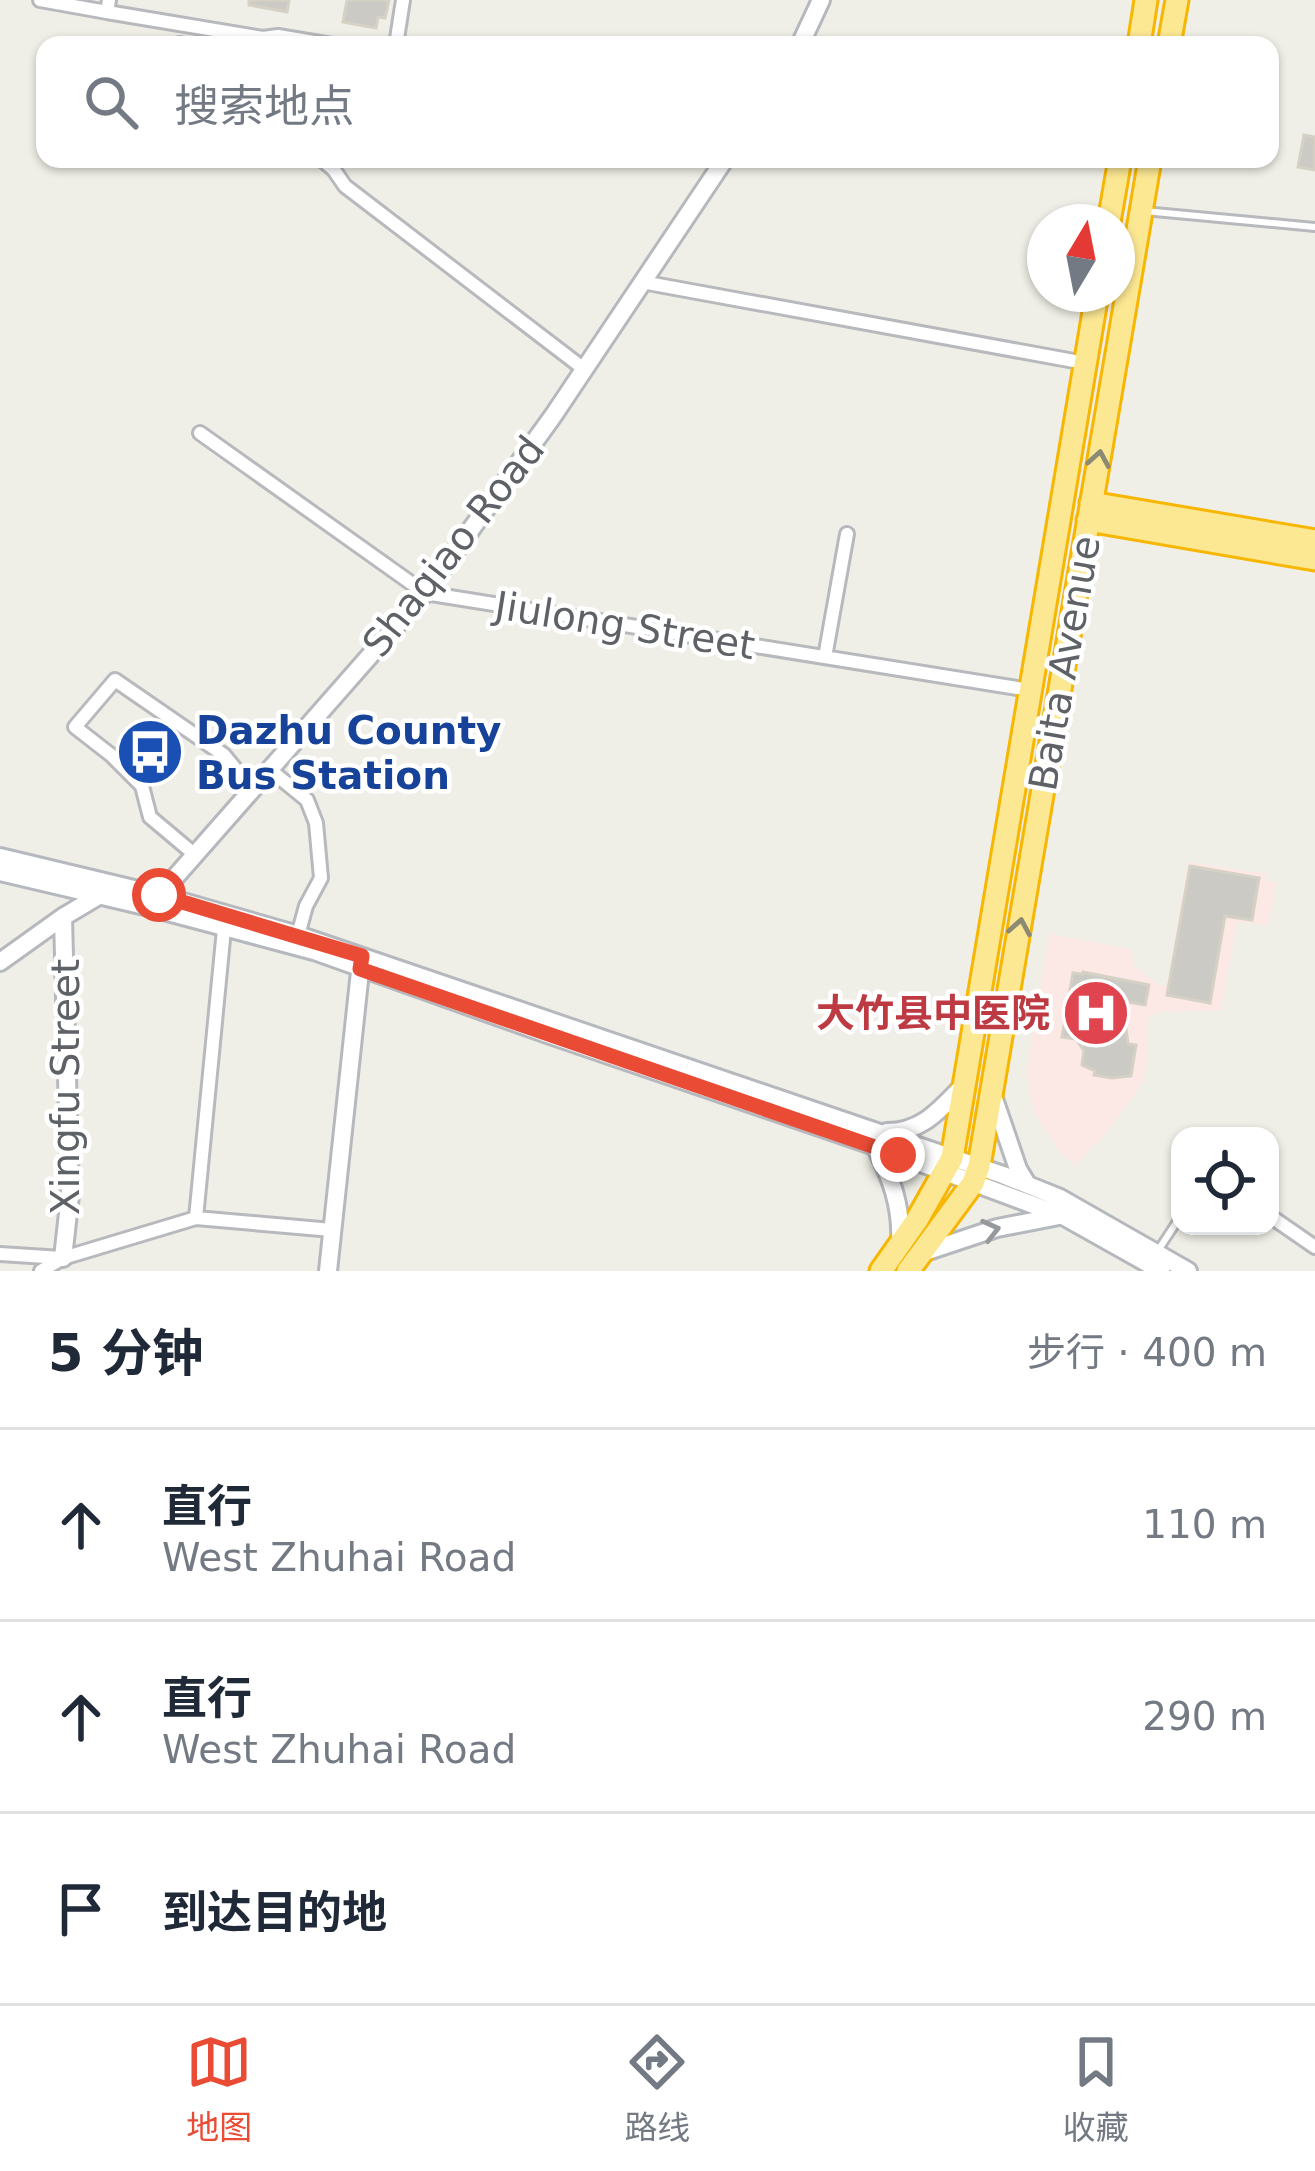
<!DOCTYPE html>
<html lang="zh">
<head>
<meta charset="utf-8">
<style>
  body { margin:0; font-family:"DejaVu Sans","Noto Sans SC",sans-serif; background:#f2f2f3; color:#1f2937 }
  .controls { position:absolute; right:36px; bottom:36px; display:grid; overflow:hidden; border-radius:24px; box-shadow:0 3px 9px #0004 }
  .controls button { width:108px; height:108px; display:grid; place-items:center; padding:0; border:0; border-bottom:3px solid #e0e1e3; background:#fff; color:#1f2937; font:60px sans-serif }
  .compass { position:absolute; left:1027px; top:204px; width:108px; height:108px; border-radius:50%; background:#fff; box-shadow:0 3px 9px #0004; rotate:10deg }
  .stop { position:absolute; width:36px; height:36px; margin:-27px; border:9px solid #e94b35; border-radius:50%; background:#fff }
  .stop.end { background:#e94b35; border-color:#fff; box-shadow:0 3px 12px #0008 }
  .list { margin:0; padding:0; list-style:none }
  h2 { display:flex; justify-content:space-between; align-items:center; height:156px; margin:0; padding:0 48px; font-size:51px }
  h2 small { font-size:39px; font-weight:400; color:#747a83 }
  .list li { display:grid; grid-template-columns:78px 1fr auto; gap:36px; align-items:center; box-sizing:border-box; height:192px; padding:0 48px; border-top:3px solid #e0e1e3 }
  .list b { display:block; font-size:45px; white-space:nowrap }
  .list p { margin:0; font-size:39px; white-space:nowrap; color:#747a83 }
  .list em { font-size:39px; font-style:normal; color:#747a83 }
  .icon { flex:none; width:66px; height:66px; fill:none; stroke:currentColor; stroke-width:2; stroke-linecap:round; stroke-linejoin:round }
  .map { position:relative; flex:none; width:1315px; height:1271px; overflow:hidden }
  .search { position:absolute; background:#fff; box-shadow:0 3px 9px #0004; left:36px; right:36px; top:36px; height:132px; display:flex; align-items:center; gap:30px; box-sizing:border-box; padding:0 42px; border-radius:24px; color:#747a83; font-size:45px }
  .sheet { height:732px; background:#fff }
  nav { display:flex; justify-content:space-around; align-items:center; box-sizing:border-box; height:168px; border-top:3px solid #e0e1e3; background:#fff; font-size:33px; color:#747a83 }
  nav a { display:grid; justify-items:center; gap:6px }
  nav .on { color:#e94b35 }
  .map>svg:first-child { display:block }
  .medical { fill:#fce8e5 }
  .building { fill:#cccac4; stroke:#d5d1c5; stroke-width:3 }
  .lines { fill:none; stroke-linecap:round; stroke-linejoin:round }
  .lane-casing { stroke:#b7b9bd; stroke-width:12 }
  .street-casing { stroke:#b7b9bd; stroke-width:18 }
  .secondary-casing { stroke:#b5b9be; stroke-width:22 }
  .highway-casing { stroke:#f7b601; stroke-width:27 }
  .lane { stroke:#fff; stroke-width:6 }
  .street { stroke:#fff; stroke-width:12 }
  .secondary { stroke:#fff; stroke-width:16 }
  .highway { stroke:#fce792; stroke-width:21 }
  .oneway { stroke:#8d8a74 }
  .oneway2 { stroke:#96999c }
  .route { stroke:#e94b35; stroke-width:15 }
  .labels { text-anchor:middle; stroke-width:9; stroke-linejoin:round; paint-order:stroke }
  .street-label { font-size:39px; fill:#5e6267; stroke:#fff }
  .transit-label { font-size:39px; font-weight:bold; fill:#164399; stroke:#fff; text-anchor:start }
  .health-label { font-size:39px; font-weight:bold; fill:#be3a42; stroke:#fff; text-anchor:end }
</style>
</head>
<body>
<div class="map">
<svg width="1315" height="1271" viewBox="0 0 1315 1271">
  <rect width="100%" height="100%" fill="#f0efe7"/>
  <path class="medical" d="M1188 862 1267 874 1266 881 1277 882 1268 925 1237 922 1221 1010 1160 1012 1147 1017 1148 1056 1143 1082 1108 1131 1074 1165 1059 1151 1034 1112 1026 1074 1049 934 1131 949 1134 966 1157 984 1167 987Z"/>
  <path class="building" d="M249 0H289L287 12 249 5Z
    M347 0H389L385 18 378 17 376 28 343 22Z
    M1304 135 1315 137V170L1298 167Z
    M1190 866 1259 878 1252 920 1225 916 1210 1003 1167 995Z
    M1083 972 1149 985 1145 1005 1129 1002 1125 1021 1128 1044 1136 1045 1131 1076 1112 1078 1094 1075 1095 1071 1082 1065 1084 1051 1076 1039 1062 1037 1073 973 1082 974Z"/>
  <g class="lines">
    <g class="lane-casing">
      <path id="lane" d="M1144 211 1315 227
        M1157 1252 1180 1217"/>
    </g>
    <g class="street-casing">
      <path id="street" d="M40 0 107 12 109 0
        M107 12 263 38 278 36 332 45
        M179 44 185 45
        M396 45 403 0
        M321 159 334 170 345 186 584 369
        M642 282 1085 363
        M200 433 425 593 1030 690
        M825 657 847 534
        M269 769 307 800 316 823 321 878 306 906 298 935
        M194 854 150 817 142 786 111 755 75 727 115 680 224 755 252 789
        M224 929 196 1218 332 1230
        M1270 1216 1315 1247
        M0 1254 62 1258
        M41 1271 63 1258 196 1218"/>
    </g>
    <g class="secondary-casing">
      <path id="secondary" d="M800 45 821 0
        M0 857 159 895 298 935 1003 1175 1060 1198 1188 1271
        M0 872 149 907 314 951 547 1034 875 1146 1063 1216 1161 1271
        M156 899 425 593 553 416 725 159
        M0 962 63 917 100 895
        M993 1096 1018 1169 1027 1184
        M887 1132C923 1132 940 1109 964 1085
        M875 1146C891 1177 902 1207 900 1242
        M922 1253 997 1228 1059 1216
        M63 1258 70 1195 63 917
        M328 1271 361 962"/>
    </g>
    <g class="highway-casing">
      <path id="highway" d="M1139 45 1146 0
        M1169 45 1177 0
        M1109 222 1120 159
        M1091 503 1315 541
        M1088 520 1315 559
        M881 1271 917 1220 952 1158 1097 294
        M908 1271 973 1183 979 1166 1150 159"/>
    </g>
    <use href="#lane" class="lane"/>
    <use href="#street" class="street"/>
    <use href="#secondary" class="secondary"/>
    <use href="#highway" class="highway"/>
  </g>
  <defs><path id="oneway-chevron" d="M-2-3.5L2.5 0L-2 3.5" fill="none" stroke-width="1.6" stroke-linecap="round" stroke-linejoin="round" transform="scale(3)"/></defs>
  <g class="oneway">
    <use href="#oneway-chevron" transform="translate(1099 459) rotate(-80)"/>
    <use href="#oneway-chevron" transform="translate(1020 927) rotate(-80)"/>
  </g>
  <use class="oneway2" href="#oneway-chevron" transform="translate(991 1230) rotate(-14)"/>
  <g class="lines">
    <path class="route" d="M159 895 362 956 360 969 898 1155"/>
  </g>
  <defs>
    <g id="bus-disc" transform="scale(3.45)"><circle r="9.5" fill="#1a4fb4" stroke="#fff"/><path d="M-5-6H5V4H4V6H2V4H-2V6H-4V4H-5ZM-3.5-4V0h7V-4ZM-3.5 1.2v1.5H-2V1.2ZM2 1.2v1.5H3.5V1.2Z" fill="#fff"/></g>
    <g id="hospital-disc" transform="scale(3.45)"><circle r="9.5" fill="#e0444e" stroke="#fff"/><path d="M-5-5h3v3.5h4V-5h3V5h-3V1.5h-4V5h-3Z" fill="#fff"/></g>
  </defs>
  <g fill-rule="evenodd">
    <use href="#bus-disc" x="150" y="752"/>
    <use href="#hospital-disc" x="1096" y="1013"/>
  </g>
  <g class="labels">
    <g class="street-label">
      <text transform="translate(453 546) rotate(-52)" y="14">Shaqiao Road</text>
      <text transform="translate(625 625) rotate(9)" y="14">Jiulong Street</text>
      <text transform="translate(1064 663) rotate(-80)" y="14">Baita Avenue</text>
      <text transform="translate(65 1087) rotate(-90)" y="14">Xingfu Street</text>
    </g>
    <g class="transit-label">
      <text x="196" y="744">Dazhu County<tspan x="196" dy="45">Bus Station</tspan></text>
    </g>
    <g class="health-label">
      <text x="1050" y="1027">大竹县中医院</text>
    </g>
  </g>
</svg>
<div class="controls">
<button><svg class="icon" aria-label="locate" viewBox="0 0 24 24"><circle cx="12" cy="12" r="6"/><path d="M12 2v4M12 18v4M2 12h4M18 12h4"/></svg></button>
</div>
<svg class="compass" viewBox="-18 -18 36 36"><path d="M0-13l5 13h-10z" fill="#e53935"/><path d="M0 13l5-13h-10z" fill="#747a83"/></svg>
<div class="stop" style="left:159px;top:895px"></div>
<div class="stop end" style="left:898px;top:1155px"></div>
<div class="search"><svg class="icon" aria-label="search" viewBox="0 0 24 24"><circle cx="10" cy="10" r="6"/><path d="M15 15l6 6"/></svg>搜索地点</div>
</div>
<section class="sheet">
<h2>5 分钟<small>步行 · 400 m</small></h2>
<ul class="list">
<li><svg class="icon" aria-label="ahead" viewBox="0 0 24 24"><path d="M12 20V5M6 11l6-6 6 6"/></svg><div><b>直行</b><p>West Zhuhai Road</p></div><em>110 m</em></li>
<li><svg class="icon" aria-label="ahead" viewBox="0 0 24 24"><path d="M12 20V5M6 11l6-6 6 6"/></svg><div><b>直行</b><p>West Zhuhai Road</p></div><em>290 m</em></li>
<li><svg class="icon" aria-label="arrive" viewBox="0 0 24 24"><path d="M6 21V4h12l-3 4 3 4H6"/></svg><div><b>到达目的地</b></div></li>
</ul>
</section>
<nav>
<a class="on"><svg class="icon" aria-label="map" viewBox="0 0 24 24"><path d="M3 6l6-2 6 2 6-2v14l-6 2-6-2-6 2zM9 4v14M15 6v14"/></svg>地图</a>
<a><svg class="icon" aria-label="directions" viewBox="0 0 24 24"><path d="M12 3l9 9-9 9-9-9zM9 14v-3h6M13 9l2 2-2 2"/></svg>路线</a>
<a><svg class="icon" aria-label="saved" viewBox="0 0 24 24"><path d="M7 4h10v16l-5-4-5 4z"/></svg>收藏</a>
</nav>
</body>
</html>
